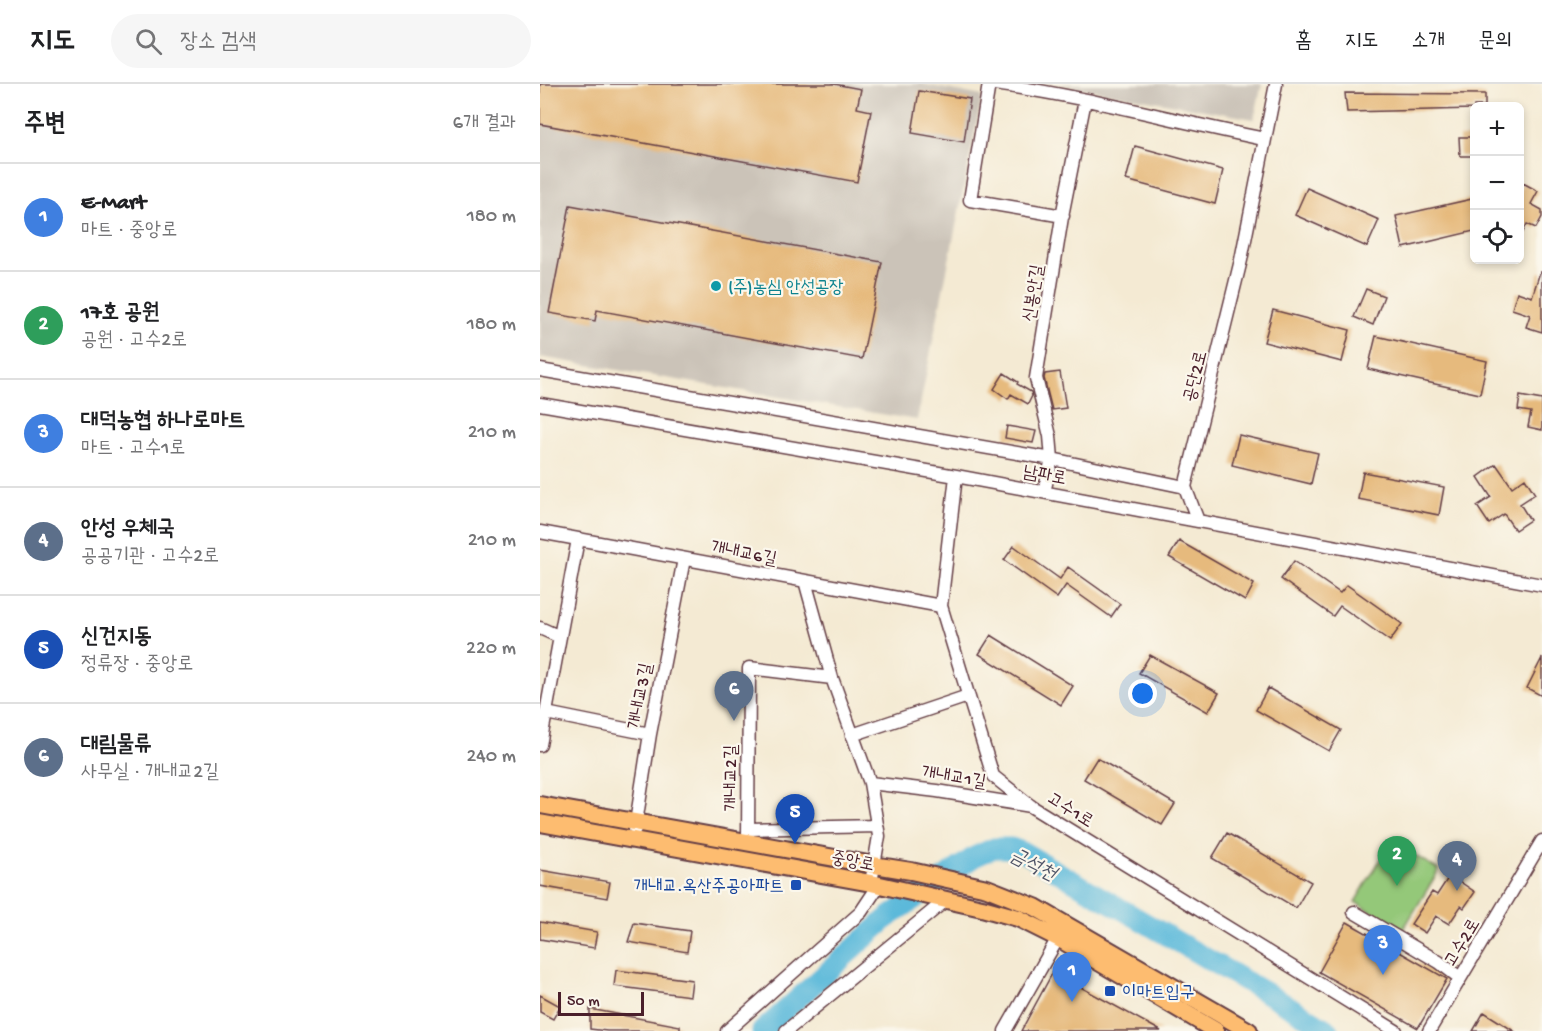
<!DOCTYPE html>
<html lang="ko">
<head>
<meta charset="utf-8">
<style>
  body { margin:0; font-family:"Gochi Hand","Poor Story",sans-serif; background:#f6f6f6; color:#202124 }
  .controls { position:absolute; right:18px; top:18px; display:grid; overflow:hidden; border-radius:9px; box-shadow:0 3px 9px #0003 }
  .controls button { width:54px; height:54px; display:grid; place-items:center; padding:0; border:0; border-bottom:2px solid #e0e0e0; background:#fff; color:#202124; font:30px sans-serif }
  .scale { position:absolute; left:18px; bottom:15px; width:86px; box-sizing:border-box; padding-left:6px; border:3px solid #4a1f2b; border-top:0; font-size:16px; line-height:21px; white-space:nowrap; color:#4a1f2b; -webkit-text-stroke:4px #fbf7ec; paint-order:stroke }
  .you { position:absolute; left:603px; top:610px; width:21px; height:21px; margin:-15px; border:4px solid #fff; border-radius:50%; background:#1a73e8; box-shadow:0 0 0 9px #1a73e833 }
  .badge { display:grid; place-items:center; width:39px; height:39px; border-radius:50%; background:#1f6fb2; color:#fff; font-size:20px; font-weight:700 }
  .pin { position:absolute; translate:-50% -50px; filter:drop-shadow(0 2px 3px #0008) }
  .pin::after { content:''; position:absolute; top:32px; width:21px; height:18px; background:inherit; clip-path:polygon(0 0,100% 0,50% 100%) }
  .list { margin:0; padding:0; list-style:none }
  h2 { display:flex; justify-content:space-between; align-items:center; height:78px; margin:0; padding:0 24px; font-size:26px }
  h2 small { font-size:20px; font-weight:400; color:#757577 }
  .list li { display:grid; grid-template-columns:39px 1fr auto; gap:18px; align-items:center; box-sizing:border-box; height:108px; padding:0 24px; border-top:2px solid #e0e0e0 }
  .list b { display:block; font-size:22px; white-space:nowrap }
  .list p { margin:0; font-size:20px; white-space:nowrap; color:#757577 }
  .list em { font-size:20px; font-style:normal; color:#757577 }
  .icon { flex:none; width:33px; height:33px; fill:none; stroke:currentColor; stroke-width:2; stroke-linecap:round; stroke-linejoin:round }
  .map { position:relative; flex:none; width:1002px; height:947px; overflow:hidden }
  header { display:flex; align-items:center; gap:36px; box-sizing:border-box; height:84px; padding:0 30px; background:#fff; border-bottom:2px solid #e0e0e0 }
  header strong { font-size:28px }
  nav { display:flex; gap:33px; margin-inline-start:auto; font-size:21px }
  .search { width:420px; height:54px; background:#f6f6f6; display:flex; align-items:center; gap:15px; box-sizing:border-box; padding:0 21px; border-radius:33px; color:#757577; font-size:22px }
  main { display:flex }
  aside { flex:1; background:#fff }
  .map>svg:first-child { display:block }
  .industrial { fill:#cbc3b8 }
  .green { fill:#94c879; stroke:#6f7452; stroke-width:1.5 }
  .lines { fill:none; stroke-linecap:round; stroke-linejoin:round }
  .river { stroke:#5cb9da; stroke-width:21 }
  .building { fill:#e6ba7d }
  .minor-casing { stroke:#643d44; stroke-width:15 }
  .major-casing { stroke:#643d44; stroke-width:20 }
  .minor { stroke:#fff; stroke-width:12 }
  .major { stroke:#fdbc70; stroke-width:16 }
  .culture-dot { fill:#0f9aa8; stroke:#fbf7ec; stroke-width:2 }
  .transit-dot { fill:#1a4fb4; stroke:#fbf7ec; stroke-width:2 }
  .labels { text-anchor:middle; stroke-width:4.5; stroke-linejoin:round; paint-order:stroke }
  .culture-label { font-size:18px; fill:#0d838f; stroke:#fbf7ec; text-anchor:start }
  .street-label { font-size:18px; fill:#4a1f2b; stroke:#fbf7ec }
  .transit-label { font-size:18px; fill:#164399; stroke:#fbf7ec; text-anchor:end }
  .water-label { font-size:20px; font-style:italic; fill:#505568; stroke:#fbf7ec }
</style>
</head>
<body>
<header>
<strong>지도</strong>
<div class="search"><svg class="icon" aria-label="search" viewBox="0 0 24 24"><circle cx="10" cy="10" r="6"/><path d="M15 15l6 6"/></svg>장소 검색</div>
<nav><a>홈</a><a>지도</a><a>소개</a><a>문의</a></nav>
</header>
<main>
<aside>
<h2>주변<small>6개 결과</small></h2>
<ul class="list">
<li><span class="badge" style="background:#3f7fe0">1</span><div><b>E-Mart</b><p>마트 · 중앙로</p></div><em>180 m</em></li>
<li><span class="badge" style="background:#2e9e5b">2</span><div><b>17호 공원</b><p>공원 · 고수2로</p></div><em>180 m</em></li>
<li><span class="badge" style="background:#3f7fe0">3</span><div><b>대덕농협 하나로마트</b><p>마트 · 고수1로</p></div><em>210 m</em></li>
<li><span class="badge" style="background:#5c6f8a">4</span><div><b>안성 우체국</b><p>공공기관 · 고수2로</p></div><em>210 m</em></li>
<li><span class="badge" style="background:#1a4fb4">5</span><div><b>신건지동</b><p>정류장 · 중앙로</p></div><em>220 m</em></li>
<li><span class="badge" style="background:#5c6f8a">6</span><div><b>대림물류</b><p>사무실 · 개내교2길</p></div><em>240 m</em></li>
</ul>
</aside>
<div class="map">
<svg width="1002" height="947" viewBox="0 0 1002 947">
  <rect width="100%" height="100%" fill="#fbf7ec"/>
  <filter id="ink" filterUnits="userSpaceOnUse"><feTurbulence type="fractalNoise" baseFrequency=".0167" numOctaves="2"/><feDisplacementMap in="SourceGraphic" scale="12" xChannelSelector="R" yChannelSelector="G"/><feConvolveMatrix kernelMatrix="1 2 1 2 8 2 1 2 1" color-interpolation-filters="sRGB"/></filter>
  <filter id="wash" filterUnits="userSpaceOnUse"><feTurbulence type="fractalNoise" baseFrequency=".008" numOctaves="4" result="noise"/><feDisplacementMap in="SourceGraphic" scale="24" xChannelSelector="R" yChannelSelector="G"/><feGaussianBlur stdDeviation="1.35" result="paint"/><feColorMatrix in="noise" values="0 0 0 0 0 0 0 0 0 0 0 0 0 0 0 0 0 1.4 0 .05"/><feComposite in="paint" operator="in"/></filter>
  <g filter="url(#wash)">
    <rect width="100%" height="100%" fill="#f4ead3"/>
    <path class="industrial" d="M0 0H381L442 12 377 336 0 273Z
      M518 0H722L714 35Z"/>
    <path class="green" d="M851 757 899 786 863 846 815 818Z"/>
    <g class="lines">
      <path class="river" d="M222 947 346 835 434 773 454 764H471L485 769 757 927 789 947"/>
    </g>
    <g id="blocks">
      <path class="building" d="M0 0H294L321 5 317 24 331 27 317 98 0 40Z
        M379 7 430 15 424 58 372 49Z
        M805 9 945 10V22H934V25L807 28Z
        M919 53H934V72H920Z
        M595 62 683 86 675 120 586 96Z
        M983 99 998 107 991 120 1002 126V133L996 144 987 140 980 154V105Z
        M767 104 839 136 827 163 755 131Z
        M932 115 934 126V147L863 164 856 132Z
        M30 121 342 178 322 275 57 226 55 237 9 229Z
        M1000 188H1002V248L986 243 990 231 972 225 977 208 992 213Z
        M826 205 844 212 833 241 814 233Z
        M733 226 810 246 802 278 724 258Z
        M836 252 947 277 940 310 828 285Z
        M520 288 526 324 512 326 504 294 505 290Z
        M464 289 478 298 477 300 491 308 492 312 488 320 471 310 468 315 454 305Z
        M980 312 1002 316V346L988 343 991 328 978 326Z
        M467 342 496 347 493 359 465 354Z
        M699 351 778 369 771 400 692 381Z
        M956 380 972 403 985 394 995 410 980 420 990 436 975 446 964 430 949 440 937 422 951 413 938 393Z
        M823 388 904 403 899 431 818 415Z
        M639 457 714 500 705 517 629 473Z
        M474 462 520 495 528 483 580 520 571 533 526 501 517 514 464 476Z
        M754 477 800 509 807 501 862 540 850 557 800 522 793 532 741 495Z
        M451 551 533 602 521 621 439 570Z
        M610 571 679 609 668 628 599 589Z
        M1002 574V612L987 604Z
        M728 604 801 646 789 667 716 626Z
        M557 674 635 720 622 741 544 695Z
        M687 749 771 798 756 824 672 774Z
        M0 786 70 798 67 814 0 802Z
        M910 791 935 808 924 824 921 822 909 840 896 832 885 849 871 840 892 808 897 811Z
        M0 838 57 848 54 864 0 855Z
        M807 838 907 895 878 944 779 888Z
        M94 839 150 847 147 868 88 858Z
        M76 886 152 896 150 912 74 902Z
        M513 888 621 947H481Z
        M0 911 20 922 13 935 0 928Z
        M50 925 140 942V947H67L50 945Z
        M944 928 974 947H933Z"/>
    </g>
  </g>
  <g filter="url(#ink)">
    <use href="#blocks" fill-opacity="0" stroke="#643d44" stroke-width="1.5"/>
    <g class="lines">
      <g class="minor-casing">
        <path id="minor" d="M449 0 430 116 523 132
          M454 0C545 12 634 37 724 55
          M0 286 512 375 645 403
          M0 320 416 392 1002 501
          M416 392 401 522 453 692 492 723 856 947
          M645 403 701 176 736 0
          M645 403 658 437
          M504 408 512 375 510 352 496 294 523 127 545 16
          M0 448 401 522
          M265 497 292 594 330 699 339 752 331 799
          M0 544 20 553
          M6 629 110 650
          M312 651 428 612
          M0 661 38 455
          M330 699 397 707 491 722
          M95 745 110 650 144 475
          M208 745 337 742
          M208 758 209 584 292 594
          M814 828 899 878 920 894
          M187 947 321 828 339 801
          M246 947 406 816
          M465 947 518 854
          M889 947 1002 757"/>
      </g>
      <g class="major-casing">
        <path id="major" d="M0 721 334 781 371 787 447 804 495 823 709 947
          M0 739 331 799 442 824 478 834 518 854 676 947"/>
      </g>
      <use href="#minor" class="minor"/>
      <use href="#major" class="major"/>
    </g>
  </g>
  <circle class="culture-dot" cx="176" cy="202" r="6"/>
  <g class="transit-dot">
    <rect x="250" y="795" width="12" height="12" rx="3"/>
    <rect x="564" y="901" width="12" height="12" rx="3"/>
  </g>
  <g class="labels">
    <g class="culture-label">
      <text x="188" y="208">(주)농심 안성공장</text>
    </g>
    <g class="street-label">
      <text transform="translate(492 209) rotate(-81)" y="6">신봉안길</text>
      <text transform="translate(654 292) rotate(-76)" y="6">공단2로</text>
      <text transform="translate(505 390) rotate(10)" y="6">남파로</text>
      <text transform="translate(204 468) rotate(11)" y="6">개내교6길</text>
      <text transform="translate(99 612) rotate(-79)" y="6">개내교3길</text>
      <text transform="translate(414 692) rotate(9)" y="6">개내교1길</text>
      <text transform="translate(190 694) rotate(-90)" y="6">개내교2길</text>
      <text transform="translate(531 725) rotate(32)" y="6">고수1로</text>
      <text transform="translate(313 776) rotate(11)" y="6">중앙로</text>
      <text transform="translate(921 858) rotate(-59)" y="6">고수2로</text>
    </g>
    <g class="transit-label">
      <text x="244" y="807">개내교.옥산주공아파트</text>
      <text x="582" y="913" text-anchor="start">이마트입구</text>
    </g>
    <g class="water-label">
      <text transform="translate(494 779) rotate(27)" y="7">금석천</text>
    </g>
  </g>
</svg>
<div class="controls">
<button>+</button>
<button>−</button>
<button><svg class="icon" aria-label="locate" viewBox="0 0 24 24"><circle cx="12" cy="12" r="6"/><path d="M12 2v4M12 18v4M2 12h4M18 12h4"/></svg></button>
</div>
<div class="scale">50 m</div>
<div class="you"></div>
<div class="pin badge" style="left:532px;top:918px;background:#3f7fe0">1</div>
<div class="pin badge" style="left:857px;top:802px;background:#2e9e5b">2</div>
<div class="pin badge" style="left:843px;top:891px;background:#3f7fe0">3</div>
<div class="pin badge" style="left:917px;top:807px;background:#5c6f8a">4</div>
<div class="pin badge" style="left:255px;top:760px;background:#1a4fb4">5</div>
<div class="pin badge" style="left:194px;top:637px;background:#5c6f8a">6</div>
</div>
</main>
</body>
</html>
